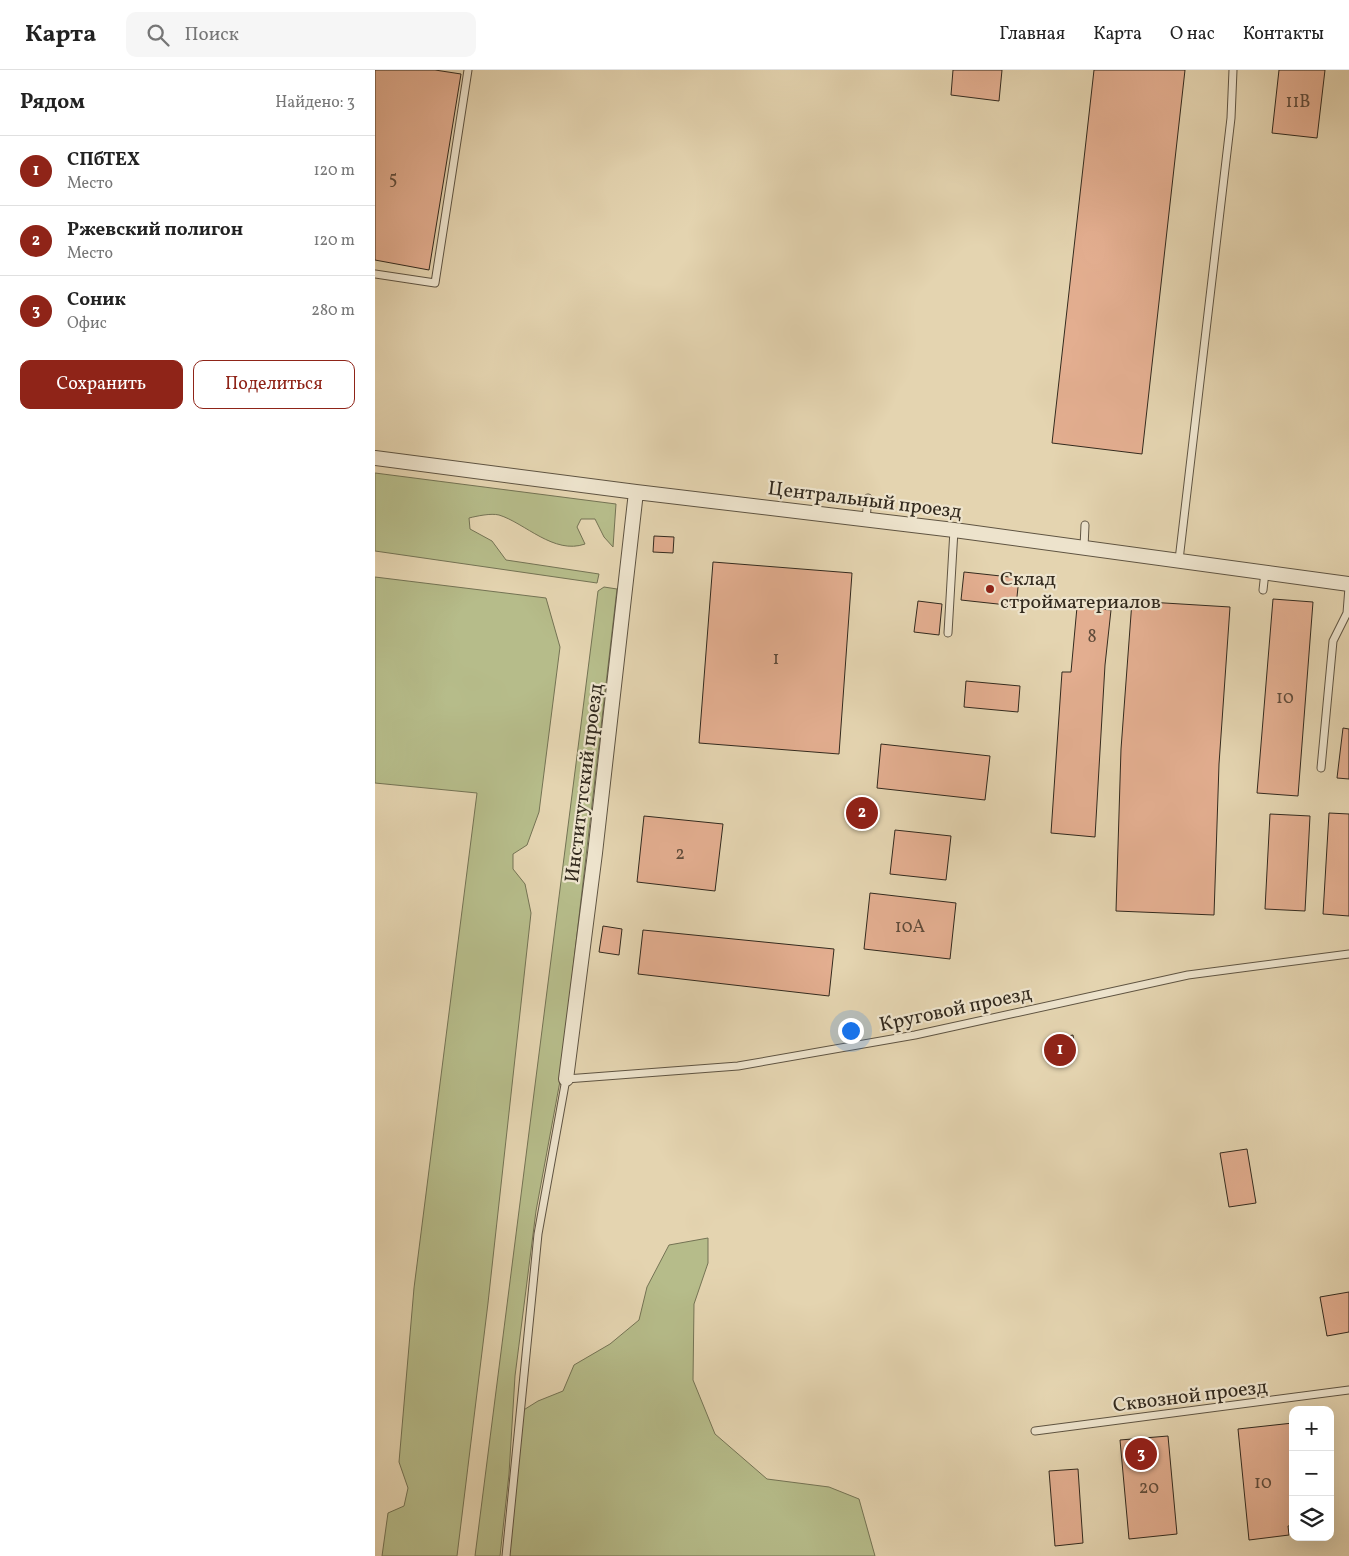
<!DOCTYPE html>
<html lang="ru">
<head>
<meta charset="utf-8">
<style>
  body { margin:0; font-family:Vollkorn,serif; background:#f6f6f6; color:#222 }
  .controls { position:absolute; right:15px; bottom:15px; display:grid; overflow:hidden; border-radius:10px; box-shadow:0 5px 20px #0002 }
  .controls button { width:45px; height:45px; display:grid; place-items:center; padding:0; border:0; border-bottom:1px solid #e0e0e0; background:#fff; color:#222; font:25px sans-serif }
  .you { position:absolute; left:475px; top:960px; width:18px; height:18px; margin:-12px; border:4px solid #fff; border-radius:50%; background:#1a73e8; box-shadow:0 0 0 8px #1a73e833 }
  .badge { display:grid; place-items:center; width:32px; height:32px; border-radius:50%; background:#8f2418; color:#fff; font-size:16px; font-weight:700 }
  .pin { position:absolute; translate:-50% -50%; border:2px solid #fff; box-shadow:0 1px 5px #0006 }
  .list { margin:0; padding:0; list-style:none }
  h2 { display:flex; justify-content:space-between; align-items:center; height:65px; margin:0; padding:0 20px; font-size:21px }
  h2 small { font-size:16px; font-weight:400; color:#767676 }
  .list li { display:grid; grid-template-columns:32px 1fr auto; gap:15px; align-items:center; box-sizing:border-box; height:70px; padding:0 20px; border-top:1px solid #e0e0e0 }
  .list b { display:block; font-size:19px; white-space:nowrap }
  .list p { margin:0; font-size:16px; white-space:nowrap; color:#767676 }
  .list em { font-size:16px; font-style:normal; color:#767676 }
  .actions { display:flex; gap:10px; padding:15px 20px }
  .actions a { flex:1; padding:11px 0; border:1px solid #8f2418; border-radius:10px; text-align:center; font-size:18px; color:#8f2418 }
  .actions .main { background:#8f2418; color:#fff }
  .icon { flex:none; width:28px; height:28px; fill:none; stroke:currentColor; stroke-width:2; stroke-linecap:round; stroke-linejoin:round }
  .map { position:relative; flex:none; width:974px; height:1486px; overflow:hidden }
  header { display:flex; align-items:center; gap:30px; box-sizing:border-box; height:70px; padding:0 25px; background:#fff; border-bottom:1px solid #e0e0e0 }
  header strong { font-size:24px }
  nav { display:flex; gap:28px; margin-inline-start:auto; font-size:18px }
  .search { width:350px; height:45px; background:#f6f6f6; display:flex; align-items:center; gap:12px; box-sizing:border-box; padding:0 18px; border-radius:10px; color:#767676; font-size:19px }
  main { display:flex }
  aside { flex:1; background:#fff }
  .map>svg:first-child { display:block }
  .green { fill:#b6bc8a; stroke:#747354 }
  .building { fill:#e3ae90; stroke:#332a1e }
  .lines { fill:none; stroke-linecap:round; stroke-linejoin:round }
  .lane-casing { stroke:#5f5442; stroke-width:9 }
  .street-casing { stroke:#5f5442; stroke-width:16 }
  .lane { stroke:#ede3cc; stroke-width:7 }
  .street { stroke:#ede3cc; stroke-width:14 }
  .poi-dot { fill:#8f2418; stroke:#ede3cc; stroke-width:2 }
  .labels { text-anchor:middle; stroke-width:4.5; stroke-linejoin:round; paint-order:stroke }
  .number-label { font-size:18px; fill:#5f4b3a }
  .street-label { font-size:20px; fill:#332a1e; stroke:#ede3cc }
  .poi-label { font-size:20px; fill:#332a1e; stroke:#ede3cc; text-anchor:start }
</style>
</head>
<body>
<header>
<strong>Карта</strong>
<div class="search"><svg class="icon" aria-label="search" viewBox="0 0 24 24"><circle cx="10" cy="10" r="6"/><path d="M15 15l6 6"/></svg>Поиск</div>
<nav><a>Главная</a><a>Карта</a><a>О нас</a><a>Контакты</a></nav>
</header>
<main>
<aside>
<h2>Рядом<small>Найдено: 3</small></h2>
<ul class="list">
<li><span class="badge">1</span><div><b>СПбТЕХ</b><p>Место</p></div><em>120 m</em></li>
<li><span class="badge">2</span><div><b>Ржевский полигон</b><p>Место</p></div><em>120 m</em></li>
<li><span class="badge">3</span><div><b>Соник</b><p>Офис</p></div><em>280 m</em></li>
</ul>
<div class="actions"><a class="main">Сохранить</a><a>Поделиться</a></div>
</aside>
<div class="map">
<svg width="974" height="1486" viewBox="0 0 974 1486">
  <rect width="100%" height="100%" fill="#e4d4b0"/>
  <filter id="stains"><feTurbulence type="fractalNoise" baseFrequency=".004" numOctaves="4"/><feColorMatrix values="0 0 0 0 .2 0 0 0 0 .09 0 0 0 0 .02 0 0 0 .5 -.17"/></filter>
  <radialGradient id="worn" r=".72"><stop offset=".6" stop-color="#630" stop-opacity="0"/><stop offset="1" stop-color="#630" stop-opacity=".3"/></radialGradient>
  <path class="green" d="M0 403 241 434 238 477 229 467 220 449H206L202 457 210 474C179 485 150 453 124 445 116 443 102 446 94 448L95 459 117 471 131 490 224 504 222 513 0 481Z
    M0 507 171 528 185 577 164 742 152 775 138 784V799L150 814 156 843 113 1233 82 1486H7L13 1443 29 1436 33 1418 24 1392 39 1218 102 723 0 713Z
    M229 517 242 519 185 1011 161 1141 140 1306 134 1404 125 1486H100L223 521Z
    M333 1168V1193L319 1234 318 1310 340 1364 392 1409 454 1417 484 1429 500 1486H134L147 1341 163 1331 188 1321 199 1295 235 1274 264 1250 272 1217 294 1175Z"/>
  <path class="building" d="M0 0H60L86 4 54 200 0 190Z
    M578 0H627L624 31 576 25Z
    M719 0H810L767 384 677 373Z
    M904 0H950L942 68 897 63Z
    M279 466 299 467 298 483 278 482Z
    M338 492 477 503 464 684 324 673Z
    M589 502 644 508 641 536 586 530Z
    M898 529 938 532 923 726 882 723Z
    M543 531 567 534 564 565 539 562Z
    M757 531 855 537 844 694 839 845 741 841 746 679Z
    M702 537 736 540 730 595 720 767 676 763 687 602H696Z
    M591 611 645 616 643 642 589 637Z
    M968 658 974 659V709L962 708Z
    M506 674 615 686 610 730 502 718Z
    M954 743 974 744V846L948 844Z
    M895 744 935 746 930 841 890 839Z
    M269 746 348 754 340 821 262 812Z
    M520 760 576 766 571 810 515 804Z
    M495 823 581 833 575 889 489 879Z
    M228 856 247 859 244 885 224 882Z
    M268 860 459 879 454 926 263 904Z
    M698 965 701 985 676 990 672 970Z
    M872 1079 881 1133 854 1137 845 1083Z
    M974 1222V1262L952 1266 945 1227Z
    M918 1353V1455L913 1456 914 1465 874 1470 863 1359Z
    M793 1366 802 1464 754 1469 745 1370Z
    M703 1399 708 1473 680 1476 674 1401Z"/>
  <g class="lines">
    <g class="lane-casing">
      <path id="lane" d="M0 204 60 213 93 0
        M491 449 493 428
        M709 477 710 455
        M804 490 856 48 858 0
        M888 520 890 502
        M573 563 579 460
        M946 698 958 571 972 543 974 517
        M660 1361 974 1320
        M131 1486 163 1164 191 1009 363 996 540 965 813 905 974 884"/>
    </g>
    <g class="street-casing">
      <path id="street" d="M0 388 261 422 579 460 974 514
        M191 1009 220 783 261 422"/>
    </g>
    <use href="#lane" class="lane"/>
    <use href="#street" class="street"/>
  </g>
  <circle class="poi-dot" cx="615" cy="519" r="5"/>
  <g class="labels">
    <g class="number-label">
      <text x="923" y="37">11B</text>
      <text x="18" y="114">5</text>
      <text x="717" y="572">8</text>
      <text x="401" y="594">1</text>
      <text x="910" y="633">10</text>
      <text x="305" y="789">2</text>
      <text x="535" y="862">10А</text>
      <text x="888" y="1418">10</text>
      <text x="774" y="1423">20</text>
    </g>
    <g class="street-label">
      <text transform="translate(490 429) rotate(7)" y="7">Центральный проезд</text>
      <text transform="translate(208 713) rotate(-83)" y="7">Институтский проезд</text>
      <text transform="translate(580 938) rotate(-12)" y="7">Круговой проезд</text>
      <text transform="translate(815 1325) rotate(-7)" y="7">Сквозной проезд</text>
    </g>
    <g class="poi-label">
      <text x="625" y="515">Склад<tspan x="625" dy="23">стройматериалов</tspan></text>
    </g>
  </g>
  <rect width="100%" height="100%" filter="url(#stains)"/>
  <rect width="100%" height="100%" fill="url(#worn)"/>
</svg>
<div class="controls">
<button>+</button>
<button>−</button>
<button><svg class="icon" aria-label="layers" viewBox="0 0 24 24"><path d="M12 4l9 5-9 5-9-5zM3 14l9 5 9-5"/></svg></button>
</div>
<div class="you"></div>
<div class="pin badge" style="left:685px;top:980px">1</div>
<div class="pin badge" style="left:487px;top:743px">2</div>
<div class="pin badge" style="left:766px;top:1384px">3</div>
</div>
</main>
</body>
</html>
